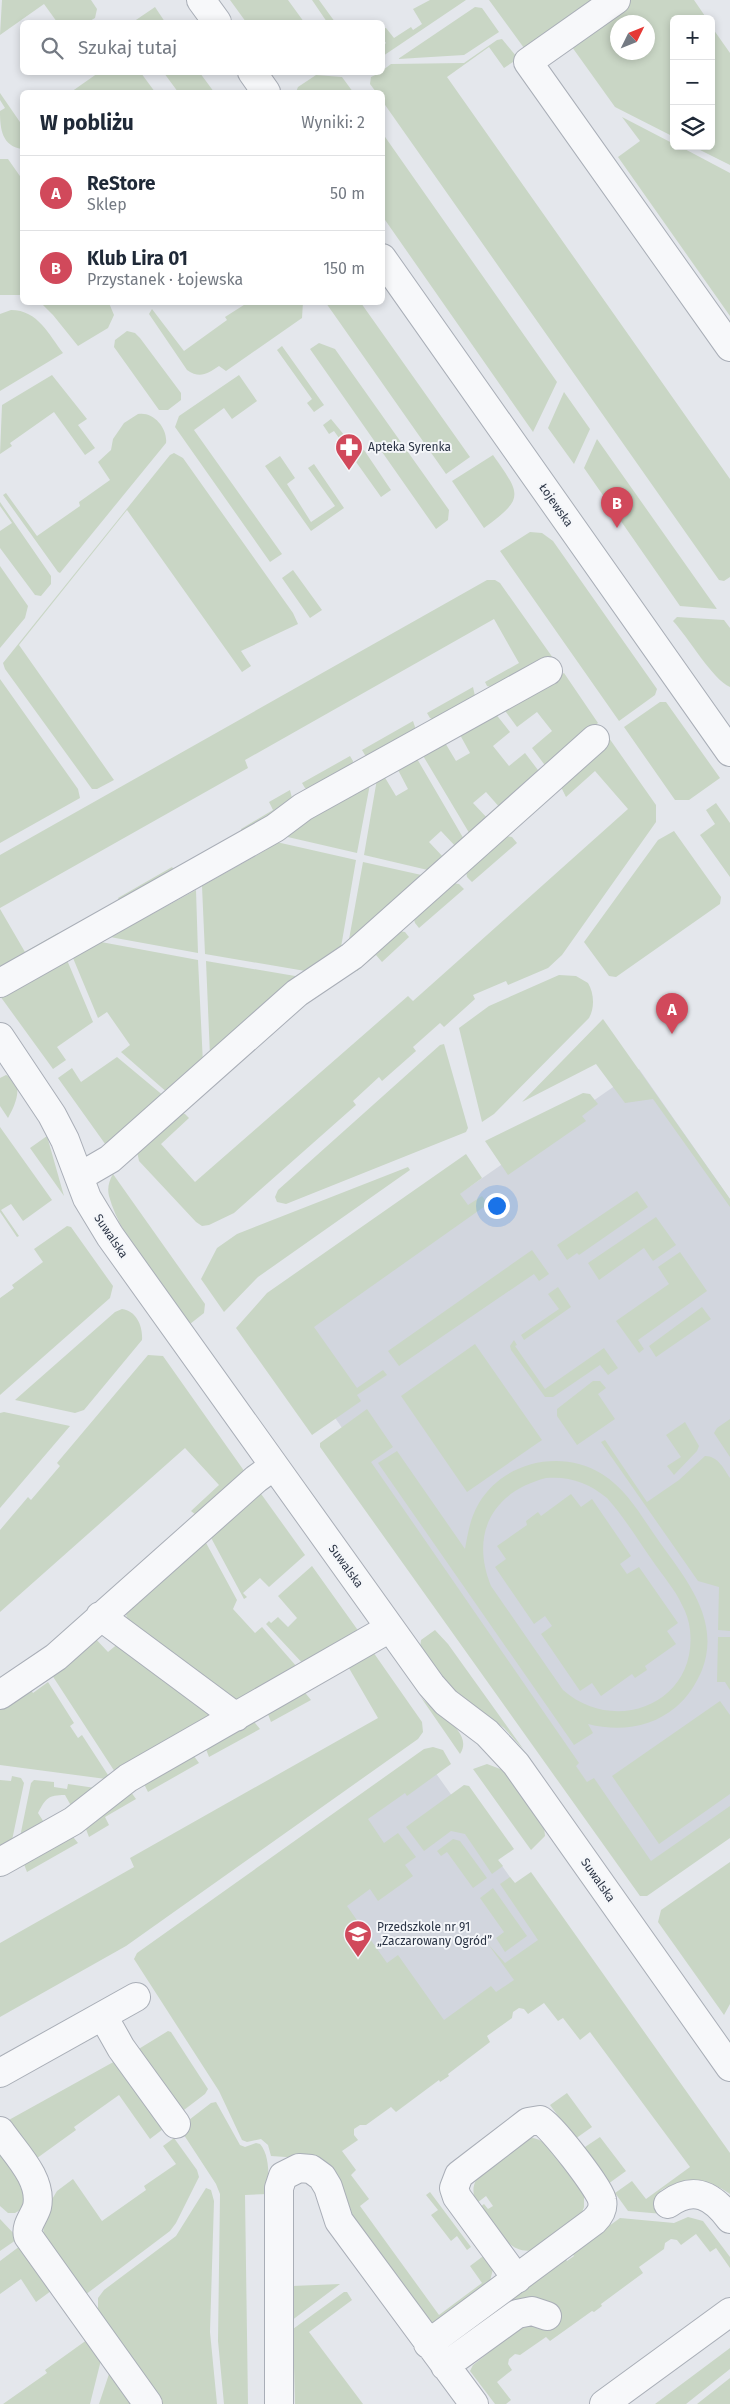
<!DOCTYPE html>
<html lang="pl">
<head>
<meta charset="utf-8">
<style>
  body { margin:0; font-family:"Fira Sans",sans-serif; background:#f2f2f3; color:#1f2937 }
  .controls { position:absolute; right:15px; top:15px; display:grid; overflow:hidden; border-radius:8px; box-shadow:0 2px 8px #0003 }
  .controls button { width:45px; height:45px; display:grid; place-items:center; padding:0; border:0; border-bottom:1px solid #e0e1e3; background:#fff; color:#1f2937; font:25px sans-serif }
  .compass { position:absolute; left:610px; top:15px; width:45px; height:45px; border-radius:50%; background:#fff; box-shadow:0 2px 8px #0003; rotate:47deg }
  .you { position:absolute; left:496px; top:1205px; width:18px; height:18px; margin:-12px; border:4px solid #fff; border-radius:50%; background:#1a73e8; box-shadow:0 0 0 8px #1a73e833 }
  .badge { display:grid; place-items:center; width:32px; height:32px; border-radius:50%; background:#d1495b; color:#fff; font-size:16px; font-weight:700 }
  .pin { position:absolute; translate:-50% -41px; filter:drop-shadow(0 1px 2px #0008) }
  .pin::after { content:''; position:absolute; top:26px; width:18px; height:15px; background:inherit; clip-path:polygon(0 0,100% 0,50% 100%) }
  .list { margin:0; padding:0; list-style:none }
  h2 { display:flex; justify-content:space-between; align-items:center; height:65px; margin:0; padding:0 20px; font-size:21px }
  h2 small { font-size:16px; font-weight:400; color:#747a83 }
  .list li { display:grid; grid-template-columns:32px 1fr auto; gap:15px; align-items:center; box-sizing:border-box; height:75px; padding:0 20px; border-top:1px solid #e0e1e3 }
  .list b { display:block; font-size:19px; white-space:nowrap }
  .list p { margin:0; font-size:16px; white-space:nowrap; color:#747a83 }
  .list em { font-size:16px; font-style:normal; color:#747a83 }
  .icon { flex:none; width:28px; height:28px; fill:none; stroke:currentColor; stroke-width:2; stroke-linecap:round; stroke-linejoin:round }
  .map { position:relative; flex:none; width:730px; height:2404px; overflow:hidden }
  .search { position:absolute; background:#fff; box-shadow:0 2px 8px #0003; left:20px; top:20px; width:365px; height:55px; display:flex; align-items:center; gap:12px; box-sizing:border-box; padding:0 18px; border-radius:8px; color:#747a83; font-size:19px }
  .panel { position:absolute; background:#fff; box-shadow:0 2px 8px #0003; left:20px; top:90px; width:365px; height:215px; border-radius:8px }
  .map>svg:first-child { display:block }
  .built { fill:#d2d6de }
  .green { fill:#c9d6c5; fill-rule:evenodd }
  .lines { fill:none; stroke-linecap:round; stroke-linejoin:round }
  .minor-casing { stroke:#a9aeb7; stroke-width:30 }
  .minor { stroke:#f7f8fa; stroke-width:28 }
  .labels { text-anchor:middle; stroke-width:4; stroke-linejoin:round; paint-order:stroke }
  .poi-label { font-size:12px; fill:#2b3445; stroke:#f4f6f9; text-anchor:start }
  .street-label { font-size:12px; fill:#2b3445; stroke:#f4f6f9 }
</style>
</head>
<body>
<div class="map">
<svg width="730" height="2404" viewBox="0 0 730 2404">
  <rect width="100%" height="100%" fill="#e4e7ec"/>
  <path class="built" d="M639 1069 730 1199V1817L650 1874 271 1325Z
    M425 1758 567 1957 288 2157 149 1960Z"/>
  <path class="green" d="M2 0H91L97 9 95 18 88 22H57L44 4 0 35Z
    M230 0H288L304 22H246Z
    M312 0H319L335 22H327Z
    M430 0H466L383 56V46L386 43 383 39V28H386L394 38 411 27 413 30 422 24 413 9Z
    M489 0H604L524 48Z
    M628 0H694L707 19H674V137L615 107 572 47ZM618 22H648V52H618Z
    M155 7 165 22H133Z
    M475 7 482 8 499 32 464 55 398 59Z
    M711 26 730 53V165L692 146H711Z
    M502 39 516 56V60L504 68 489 47 447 77 730 479V577L724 581 719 580 383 102 382 92H376L370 84 371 77 382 72 383 70 391 64 464 63 497 40Z
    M98 73H141L155 92H71Z
    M164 73H200L214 92H178Z
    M316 75 342 77 353 92H296L298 87Z
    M0 93 22 125V149C2 146 0 129 0 111L5 108 0 100Z
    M622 117 674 144V146H679L730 173V316L618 157 640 141Z
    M383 134 557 382 533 432 383 217Z
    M0 159H8L22 179V295H0Z
    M303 302 302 318 226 371 219 366C207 374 200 379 187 370L149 314 152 309 184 351 227 320 225 317 247 303Z
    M41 303H109L114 315 108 328 78 346 53 315Z
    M326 303H361L470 457 446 474Z
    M11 310C38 310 49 335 63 353L0 391V314Z
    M127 331 135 333 140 338 181 393V400L168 410H159L114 347 115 340Z
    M319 343 335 349 449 510 448 520 436 529 310 349Z
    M282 346 324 405 314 412 307 403 312 399 277 350Z
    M52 375 87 419 78 425 95 448 85 455 54 412 10 443 12 446 0 454 2 405Z
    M239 375 257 401 232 419 224 408 194 430 282 554 270 562 175 427 179 416Z
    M564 392 590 429 574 464 548 428Z
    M138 414C153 411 168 428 166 443L60 573 58 572 3 495 6 493 37 536 80 506 79 502 110 480 98 462 111 450 113 439 124 423Z
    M331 419 359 453 364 450 391 490 381 497 334 431 329 434 323 425Z
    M597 439 717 609 680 606 584 468Z
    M174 453 183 458 293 613 298 624 241 651 251 666 242 672 127 510 19 645 114 780 97 789H92L5 669 3 663 170 455Z
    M493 455C521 495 525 498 484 528L452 481Z
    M280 456 295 478 287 484 311 522 335 506 308 468 314 464 344 508 311 531 265 466Z
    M0 502 51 576V584L41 596 35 595 0 548V531L12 523 0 506Z
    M530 532 542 533 553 541 657 689 655 695 619 721 500 551Z
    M0 566 28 606 25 618 0 648Z
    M293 570 322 610 310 618 282 578Z
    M487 580H495L500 583 553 658 497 689 487 686 485 682 519 663 494 619 245 760 248 768 0 908V855Z
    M677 617 724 620 730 628V687C713 680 688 637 673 621Z
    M564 673 598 723 547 768 532 748 552 731 537 712 517 727 503 708Z
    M0 679 78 789 80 798 0 843Z
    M473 687 476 701 438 722 430 718 427 713Z
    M660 702H666L720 778 689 800H675L624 727Z
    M495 713 510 732 493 746 509 766 525 753 541 774 501 809 486 792 473 803 489 820 471 836 422 754 444 741 456 761 470 753 459 733Z
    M413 721 417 733 373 758 365 755 362 750Z
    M609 738 656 805V822L562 955 548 968 508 985 506 981 473 995 475 999 444 1027 440 1023 413 1047 416 1051 382 1081 379 1077 353 1101 356 1105 234 1213 209 1225 202 1226 196 1222 139 1161 137 1151 178 1112 185 1114 189 1118 161 1144 195 1182 408 996 413 1001 628 809 595 771 566 797 559 783Z
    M350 756 353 761 352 770 312 791 305 788 302 783Z
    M416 757 465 841 457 848 441 831 429 842 445 859 432 871 364 855 377 779 384 776 396 796 408 789 397 768Z
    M370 784 357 853 279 835Z
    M290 790 293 802 243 834 241 829 273 810 269 802Z
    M716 803 730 823V877L700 835 715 824 706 810Z
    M674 831 721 897 720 904 616 977 609 976 584 942 658 840Z
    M500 835 512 837 517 843 472 882 467 877 465 866Z
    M272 841 356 860 340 953 317 973 205 954 202 886 266 850Z
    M363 862 426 876 348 945Z
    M172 867 175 871 120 902 118 898Z
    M447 882 459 884 464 889 419 928 415 923 412 913Z
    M196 890 198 953 110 937Z
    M0 909 25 952 58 933 59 936 0 972Z
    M393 930 405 932 409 937 382 962 376 955 357 971 355 968Z
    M101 942 198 960 203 1064 169 1094 121 1052 130 1045 107 1012 98 1018 73 958Z
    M67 960 93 1022 57 1047 66 1060 53 1069 0 996Z
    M206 961 301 977 210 1056Z
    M559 975 576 976 588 983C594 993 595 1007 589 1018L494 1114 482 1122 459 1028 489 1006Z
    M603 1019 730 1199V1207L653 1099 625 1103 596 1064 522 1102Z
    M444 1044 468 1128 466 1132 286 1204 277 1202 275 1197 278 1190 440 1045Z
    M117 1057 165 1097 108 1148 58 1078 72 1068 81 1082Z
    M6 1075C26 1082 15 1106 8 1118L0 1106V1078Z
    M583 1093 590 1094 598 1104 582 1116 586 1121 508 1175 485 1141Z
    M0 1127 52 1200 23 1221 11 1204 1 1210 19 1236 17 1237 0 1212Z
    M47 1136 64 1196 30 1148Z
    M466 1154 482 1178 460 1194 468 1205 482 1196 488 1204 314 1327 357 1388 383 1370 387 1375 357 1395 361 1401 312 1435 236 1328 267 1293Z
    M408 1167 410 1170 258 1277 224 1312 201 1279 217 1248 237 1234Z
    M113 1174 205 1304 204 1313 190 1324C165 1289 120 1238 109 1196 107 1188 109 1181 113 1174Z
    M637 1191 648 1207 579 1255 577 1253 567 1260 557 1245Z
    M656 1217 676 1245 653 1261 644 1248 599 1280 588 1263Z
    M67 1226 71 1227 113 1286 110 1298 0 1395V1298L14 1288 12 1285 43 1262 34 1249Z
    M532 1250 549 1274 539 1281 534 1274 399 1366 388 1351Z
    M680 1252 707 1291 638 1340 644 1349 639 1353 616 1321 669 1284 658 1267Z
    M558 1287 571 1307 524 1340 521 1335 559 1309 548 1294Z
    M702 1307 711 1319 656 1357 649 1346Z
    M122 1309C137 1311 143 1327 142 1340L84 1410 75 1413 15 1400 115 1312Z
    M514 1340 517 1345 515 1346 545 1389 604 1348 618 1368 608 1375 600 1365 553 1397H545L511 1350 510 1346Z
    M475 1344 542 1440 467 1492 401 1396Z
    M148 1355 163 1356 247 1475 201 1519 191 1511 219 1485 185 1448 0 1612V1530L28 1497 31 1500 60 1466 57 1463Z
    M593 1381H600L606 1388 598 1394 615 1419 577 1445 557 1416V1409Z
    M367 1409 393 1447 371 1462 579 1763 576 1766 587 1782 594 1778 651 1861 730 1806V1838L647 1896H640L320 1447V1443Z
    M4 1412 70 1426 0 1508V1413Z
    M730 1419V1457L714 1433 717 1428Z
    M685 1422 699 1446 697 1451 674 1475 667 1466 681 1457 666 1435Z
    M605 1440 647 1502 679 1480 705 1456C718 1456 724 1469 730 1478V1631L718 1630 719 1587 698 1581 601 1442Z
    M397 1451 465 1549C468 1533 470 1518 479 1503 504 1461 562 1449 602 1474 626 1489 640 1514 656 1537 683 1576 722 1618 702 1670 696 1684 688 1697 676 1707 651 1728 619 1732 588 1724L593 1733 574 1745 378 1463ZM546 1478C570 1476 589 1483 607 1498 624 1517 638 1540 652 1560 662 1575 675 1589 682 1605 686 1612 689 1621 690 1630 698 1703 615 1736 563 1690L491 1586C470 1534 492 1492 546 1478Z
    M259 1491 305 1555 269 1587 260 1578 243 1593 247 1597 244 1599 209 1534Z
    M571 1494 581 1507 592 1499 631 1556 620 1564 627 1574 639 1567 678 1623 667 1631 676 1644 645 1666 647 1670 635 1678 632 1674 601 1696 592 1683 580 1691 541 1634 552 1626 545 1616 534 1624 495 1567 506 1559 497 1546 527 1525 526 1521 538 1512 541 1516Z
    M205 1541 237 1600 233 1609 255 1633 262 1627 297 1667 237 1701 127 1620 126 1613Z
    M312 1566 362 1636 306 1667 266 1624 269 1621 271 1623 278 1617 288 1627 297 1618 278 1596Z
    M435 1630 448 1644 524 1750 504 1728 452 1690 420 1648 421 1640Z
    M92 1635 108 1652 120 1642 157 1670 155 1674 166 1682 169 1678 210 1714 209 1719 115 1772 50 1672Z
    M718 1637H730V1690L725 1682H717Z
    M371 1649 422 1722 423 1732 418 1739 126 1946 0 2017V1943L134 1867 130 1858 378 1718 346 1663Z
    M48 1682 74 1723 70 1726 78 1738 82 1735 108 1775 106 1779 0 1765V1706L29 1687 33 1693Z
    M302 1689 311 1700 271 1722 266 1709Z
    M420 1696C434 1713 475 1731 460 1754Z
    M720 1701 730 1715V1794L659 1844 612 1776Z
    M251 1718 260 1729 209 1757 204 1744Z
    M433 1747 443 1750 451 1764 407 1796 405 1793 368 1819 384 1843 398 1833 416 1857 405 1865 413 1876 378 1901 370 1889 347 1906 387 1963 398 1955 444 2020 491 1986 496 1992 514 1980 488 1944 505 1963 538 1940 500 1884 510 1877 515 1883 531 1872 730 2153V2194C708 2178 683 2176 660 2191L675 2215 628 2211 615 2193 632 2181 646 2199 690 2167 590 2032 580 2040 563 2018 558 2021 544 2003 528 2014 524 2009 519 2008 513 2012 512 2018 487 2036 490 2042 448 2074 449 2076 440 2082 439 2080 396 2112 391 2107 366 2125H360L354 2129V2135L358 2140 342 2151 356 2170 351 2175 369 2199 360 2206 439 2315 482 2283 470 2266 486 2254 493 2269 490 2281 434 2323 429 2322 338 2200 315 2159 271 2156 268 2145 261 2139 247 2142 242 2140 219 2091 134 1959 137 1953 424 1749Z
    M191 1752 199 1763 148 1792 142 1780Z
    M487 1764 503 1770 544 1826 545 1836 531 1850 473 1769Z
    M12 1776 21 1778 24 1783 11 1845 0 1853V1780L11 1781Z
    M34 1780 54 1782V1787L67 1789 68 1784 102 1789 74 1811 65 1795C48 1795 46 1798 38 1813L47 1827 20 1837 31 1783Z
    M464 1785 469 1786 514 1849 498 1860 503 1866 492 1874 465 1834 451 1831 424 1851 406 1827Z
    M128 1788 136 1799 105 1817 109 1825 89 1837 84 1824Z
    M69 1832 78 1843 27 1872 22 1859Z
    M453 1839 460 1841 487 1878 473 1888 447 1852 441 1856 437 1851Z
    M730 1862V2004L724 2015 658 1922 661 1910Z
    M493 1888 527 1936 505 1952 496 1938 504 1932 480 1898Z
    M168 2031 171 2032 208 2089 205 2094 180 2113 137 2050Z
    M117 2060 167 2126 150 2139 119 2095 74 2127 76 2130 33 2161 7 2121Z
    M567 2093 592 2127 575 2139 550 2105Z
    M216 2102 240 2145 245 2147 256 2143 260 2144C271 2157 268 2179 268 2194L245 2195 248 2404H224L218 2341 220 2194 216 2184 182 2132 185 2123 211 2103Z
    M600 2137 626 2171 608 2184 582 2149Z
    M174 2138 197 2170 199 2177 176 2223 170 2231 85 2295 44 2239 43 2225 51 2201 57 2191 73 2179 102 2221 146 2190 144 2186 176 2164 163 2146Z
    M528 2138C550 2135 572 2177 584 2194V2207L581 2215 534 2250C508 2256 493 2224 480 2207L484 2204 488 2209 493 2206 486 2196 477 2203C460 2174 508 2152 528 2138Z
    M0 2146 29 2191 22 2209 15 2213H8L0 2206Z
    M206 2188 211 2190 214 2201 210 2332 217 2404H158L98 2313V2298L104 2290 176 2236Z
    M430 2192 471 2247 467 2250 457 2236 451 2241 431 2215 438 2210 426 2195Z
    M688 2217 703 2221 730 2257V2268L716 2248 710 2252 696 2234 681 2245 677 2240 671 2239 665 2243 664 2249 639 2267 643 2273 601 2304 602 2306 594 2312 592 2311 550 2341 546 2337 520 2355 515 2354 509 2359 508 2364 512 2370 497 2382 511 2400 506 2404H495L470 2371 473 2365 520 2328 533 2326 539 2329 553 2304 530 2298 510 2300 565 2258 567 2261 574 2256 572 2253 620 2218 674 2223Z
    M0 2219 16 2236V2240L0 2251Z
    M20 2246 55 2288 36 2302 21 2279 0 2294V2261Z
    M340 2284 287 2324 292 2286Z
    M344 2292H347L352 2300 309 2332 363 2404H295L293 2329Z
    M91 2337 101 2360 90 2404H3L47 2373 45 2370Z
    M730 2348V2369L686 2404H655Z
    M110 2371 139 2404H99Z
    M730 2378V2404H697Z"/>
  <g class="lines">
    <g class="minor-casing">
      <path id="minor" d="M201 0 217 22
        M616 0 528 62 730 347
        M252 72 266 92
        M382 258 730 752
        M0 983 275 828 303 807 548 671
        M0 1037 52 1115 65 1140 87 1198 110 1236 431 1685 446 1702 487 1733 516 1764 730 2067
        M79 1177 110 1159 297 993 352 956 595 739
        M100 1616 236 1717
        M0 1695 56 1657 256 1479 274 1466
        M0 1862 73 1821 128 1778 390 1628
        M103 2016 121 2048 176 2124
        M0 2073 136 1997
        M0 2131C15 2153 43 2179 37 2207 34 2217 25 2226 28 2236L148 2404
        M668 2204C694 2185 713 2196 730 2219
        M428 2344C484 2303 539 2262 594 2221 600 2215 604 2209 602 2200 601 2190 550 2124 540 2120L528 2122 459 2175 454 2188 457 2197 517 2279
        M445 2366 517 2314 532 2311 547 2316
        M279 2404V2188L283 2176 299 2168 311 2169 322 2177 328 2187 339 2221 474 2404
        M604 2404 730 2312"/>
    </g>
    <use href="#minor" class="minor"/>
  </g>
  <defs>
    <g id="pharmacy-pin" transform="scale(1.4375)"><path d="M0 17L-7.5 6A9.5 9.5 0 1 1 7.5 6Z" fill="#d1495b" stroke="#f4f6f9"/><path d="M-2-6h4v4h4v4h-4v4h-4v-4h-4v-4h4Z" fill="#fff"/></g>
    <g id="school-pin" transform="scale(1.4375)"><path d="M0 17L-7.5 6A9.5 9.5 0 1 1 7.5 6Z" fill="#d1495b" stroke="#f4f6f9"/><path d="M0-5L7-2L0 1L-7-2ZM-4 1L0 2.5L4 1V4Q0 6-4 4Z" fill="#fff"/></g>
  </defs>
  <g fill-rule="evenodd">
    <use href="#pharmacy-pin" x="349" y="447"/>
    <use href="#school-pin" x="358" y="1934"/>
  </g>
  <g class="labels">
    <g class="poi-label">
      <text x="368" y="451">Apteka Syrenka</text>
      <text x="377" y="1931">Przedszkole nr 91<tspan x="377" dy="14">„Zaczarowany Ogród”</tspan></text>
    </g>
    <g class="street-label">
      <text transform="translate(556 505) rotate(55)" y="4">Łojewska</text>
      <text transform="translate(111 1236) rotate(56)" y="4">Suwalska</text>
      <text transform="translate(346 1566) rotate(54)" y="4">Suwalska</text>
      <text transform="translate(598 1880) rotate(55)" y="4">Suwalska</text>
    </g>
  </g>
</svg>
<div class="controls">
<button>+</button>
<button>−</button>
<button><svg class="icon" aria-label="layers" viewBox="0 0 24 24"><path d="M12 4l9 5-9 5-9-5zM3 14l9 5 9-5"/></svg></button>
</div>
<svg class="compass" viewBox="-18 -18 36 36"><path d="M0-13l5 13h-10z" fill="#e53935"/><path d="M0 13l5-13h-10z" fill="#747a83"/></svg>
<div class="you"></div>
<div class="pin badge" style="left:672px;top:1034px">A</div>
<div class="pin badge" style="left:617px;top:528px">B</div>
<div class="search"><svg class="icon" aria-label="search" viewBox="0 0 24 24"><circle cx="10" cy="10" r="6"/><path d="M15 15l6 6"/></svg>Szukaj tutaj</div>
<section class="panel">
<h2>W pobliżu<small>Wyniki: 2</small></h2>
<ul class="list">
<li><span class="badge">A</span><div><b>ReStore</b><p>Sklep</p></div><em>50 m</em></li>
<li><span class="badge">B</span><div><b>Klub Lira 01</b><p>Przystanek · Łojewska</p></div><em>150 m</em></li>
</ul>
</section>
</div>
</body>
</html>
